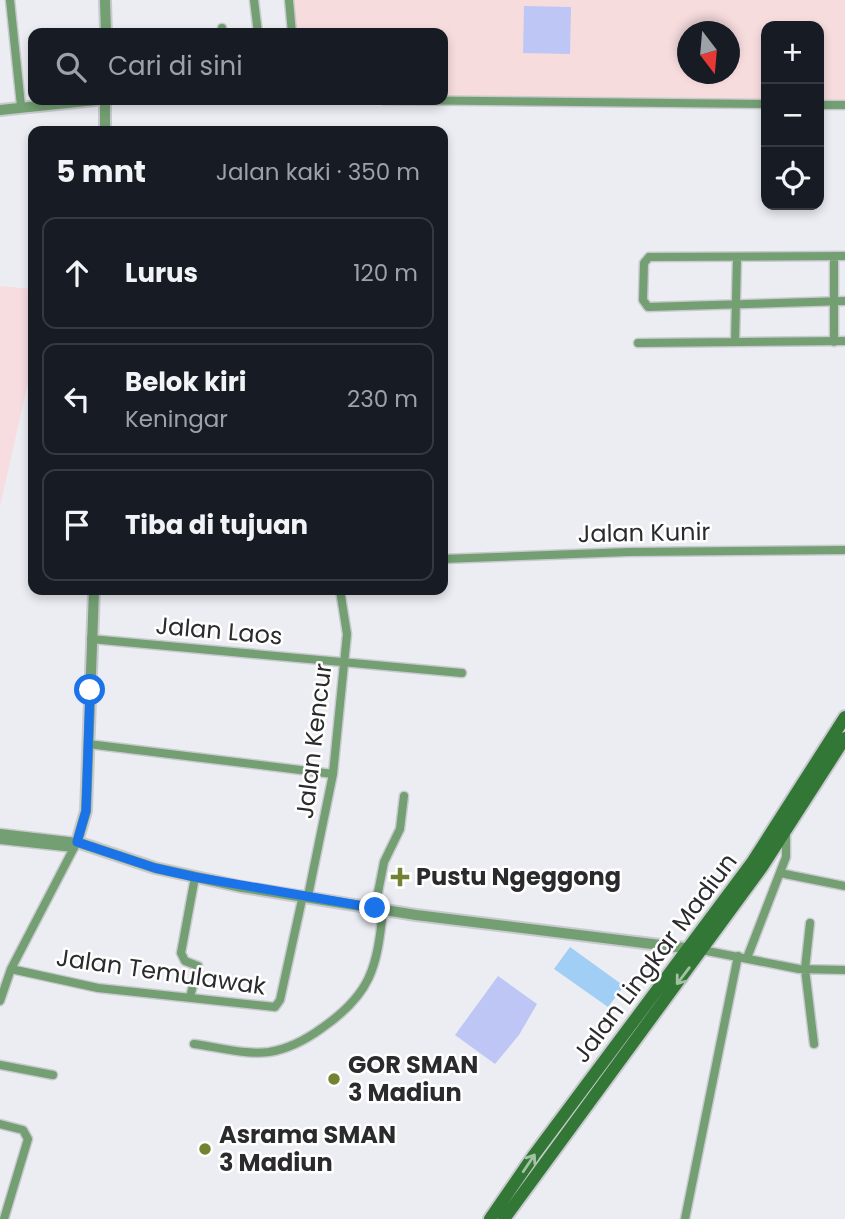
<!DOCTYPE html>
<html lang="id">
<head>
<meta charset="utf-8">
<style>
  body { margin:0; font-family:Poppins,sans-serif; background:#20242c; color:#f1f3f6 }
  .controls { position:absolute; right:21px; top:21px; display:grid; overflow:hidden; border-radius:14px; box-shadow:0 4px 10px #0003 }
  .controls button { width:63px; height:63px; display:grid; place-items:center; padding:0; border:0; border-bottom:2px solid #363941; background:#171b24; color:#f1f3f6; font:35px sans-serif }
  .compass { position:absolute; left:677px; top:21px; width:63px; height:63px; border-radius:50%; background:#171b24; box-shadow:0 4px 10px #0003; rotate:164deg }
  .stop { position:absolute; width:21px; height:21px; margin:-16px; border:5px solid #1a73e8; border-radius:50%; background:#fff }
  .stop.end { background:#1a73e8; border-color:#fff; box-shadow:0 2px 7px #0008 }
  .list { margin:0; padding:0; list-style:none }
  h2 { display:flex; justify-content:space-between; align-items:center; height:91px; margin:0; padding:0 28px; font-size:30px }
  h2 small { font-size:23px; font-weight:400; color:#9ea1a6 }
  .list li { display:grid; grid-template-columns:46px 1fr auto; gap:21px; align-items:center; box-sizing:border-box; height:112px; margin:0 14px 14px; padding:0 14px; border:2px solid #363941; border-radius:14px }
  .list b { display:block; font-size:26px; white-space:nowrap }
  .list p { margin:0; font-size:23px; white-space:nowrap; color:#9ea1a6 }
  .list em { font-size:23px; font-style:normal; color:#9ea1a6 }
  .icon { flex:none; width:38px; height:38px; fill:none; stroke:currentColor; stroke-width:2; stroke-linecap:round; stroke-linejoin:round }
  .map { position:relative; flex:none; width:845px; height:1219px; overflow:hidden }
  .search { position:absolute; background:#171b24; box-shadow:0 4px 10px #0003; left:28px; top:28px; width:420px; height:77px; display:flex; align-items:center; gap:18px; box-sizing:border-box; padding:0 24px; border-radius:14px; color:#9ea1a6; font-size:26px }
  .panel { position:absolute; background:#171b24; box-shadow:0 4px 10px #0003; left:28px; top:126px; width:420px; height:469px; border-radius:14px }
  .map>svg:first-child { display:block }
  .education { fill:#f7dcde; fill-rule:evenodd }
  .medical { fill:#f7dce0 }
  .green { fill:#bec6f5 }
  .water { fill:#a1cef4 }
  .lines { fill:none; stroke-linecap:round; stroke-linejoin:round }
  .minor-casing { stroke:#c9cacf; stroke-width:11 }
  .tertiary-casing { stroke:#c9cacf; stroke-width:14 }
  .secondary-casing { stroke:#c9cacf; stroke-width:16 }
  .minor { stroke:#739f72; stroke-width:8 }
  .tertiary { stroke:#739f72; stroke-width:10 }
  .secondary { stroke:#327735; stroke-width:12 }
  .oneway { stroke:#a3c2a4 }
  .route { stroke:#1a73e8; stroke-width:9 }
  .poi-dot { fill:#718232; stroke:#fff; stroke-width:2.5 }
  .labels { text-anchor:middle; stroke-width:5; stroke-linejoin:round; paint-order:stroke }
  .street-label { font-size:24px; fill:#2b2b2d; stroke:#fff }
  .poi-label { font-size:24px; font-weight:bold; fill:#2b2b2d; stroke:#fff; text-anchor:start }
</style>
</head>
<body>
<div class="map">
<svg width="845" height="1219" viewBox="0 0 845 1219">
  <rect width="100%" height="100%" fill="#ecedf3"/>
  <path class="education" d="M289 0H845V102H819V26H766V101L443 97V33H292ZM688 32H730V74H688Z"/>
  <path class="medical" d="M0 286 33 289V361L0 506Z"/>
  <path class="green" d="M524 6 571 7 570 54 523 53Z
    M498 976 537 1004 519 1035 495 1064 455 1035Z"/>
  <path class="water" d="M570 947 624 986 608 1007 554 969Z"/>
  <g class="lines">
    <g class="minor-casing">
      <path id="minor" d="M10 0 21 106
        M254 0 258 33
        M289 0 292 33
        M222 28V33
        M383 100 766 104
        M819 105H845
        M845 256 649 257 644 263 643 300 648 307 845 301
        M735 342 737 258
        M834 342V256
        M638 343 845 341
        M443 559 628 552 845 550
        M91 639 462 673
        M88 744 333 774
        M0 833 77 842 11 969 0 1001
        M0 840 74 848
        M780 873 845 886
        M308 896 333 774 347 634 340 590
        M375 908 384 862 400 829 404 796
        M810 923 805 969 814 1044
        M702 950 799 969 845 970
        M747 958 786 857V831
        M11 969 98 988 275 1007 280 1000 303 895
        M190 997 198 966 185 961 181 953 195 877
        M194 1044C217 1047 245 1055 269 1052 288 1049 307 1039 322 1028 371 994 377 968 383 910
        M0 1065 53 1075
        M0 1124 23 1130 28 1139 4 1219
        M685 1219 738 956"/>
    </g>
    <g class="tertiary-casing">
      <path id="tertiary" d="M105 0 106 33
        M0 110 96 100
        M105 131V100
        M94 590 86 811 77 842 155 868 242 887 416 915 693 949"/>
    </g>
    <g class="secondary-casing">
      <path id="secondary" d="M490 1219 534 1155 753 861 845 717
        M504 1219 762 867 845 738"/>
    </g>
    <use href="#minor" class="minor"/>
    <use href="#tertiary" class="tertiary"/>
    <use href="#secondary" class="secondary"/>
  </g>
  <defs><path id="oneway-shaft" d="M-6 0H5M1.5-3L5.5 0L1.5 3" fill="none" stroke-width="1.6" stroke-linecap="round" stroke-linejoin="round" transform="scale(1.75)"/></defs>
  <g class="oneway">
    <use href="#oneway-shaft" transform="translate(683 976) rotate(127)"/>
    <use href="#oneway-shaft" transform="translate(529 1163) rotate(-56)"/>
  </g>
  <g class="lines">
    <path class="route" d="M90 690 86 811 77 842 155 868 195 877 375 908"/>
  </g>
  <g class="poi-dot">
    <path d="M396.5 866.5h7v7h7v7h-7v7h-7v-7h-7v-7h7z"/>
    <circle cx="334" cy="1079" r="7"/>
    <circle cx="205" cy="1149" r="7"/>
  </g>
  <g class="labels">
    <g class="street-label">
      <text transform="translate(644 533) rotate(-1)" y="8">Jalan Kunir</text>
      <text transform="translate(219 631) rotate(5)" y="8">Jalan Laos</text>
      <text transform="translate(314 741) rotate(-83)" y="8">Jalan Kencur</text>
      <text transform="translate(655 958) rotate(-53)" y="8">Jalan Lingkar Madiun</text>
      <text transform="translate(161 972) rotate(8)" y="8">Jalan Temulawak</text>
    </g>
    <g class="poi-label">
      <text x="416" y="885">Pustu Ngeggong</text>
      <text x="348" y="1073">GOR SMAN<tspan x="348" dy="28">3 Madiun</tspan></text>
      <text x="219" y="1143">Asrama SMAN<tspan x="219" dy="28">3 Madiun</tspan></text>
    </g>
  </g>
</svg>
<div class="controls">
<button>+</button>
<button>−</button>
<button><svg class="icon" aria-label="locate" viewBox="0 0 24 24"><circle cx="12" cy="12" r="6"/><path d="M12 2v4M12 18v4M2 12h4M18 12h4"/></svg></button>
</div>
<svg class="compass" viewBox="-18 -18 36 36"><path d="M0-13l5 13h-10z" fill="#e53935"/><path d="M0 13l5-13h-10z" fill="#9ea1a6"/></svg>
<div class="stop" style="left:90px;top:690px"></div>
<div class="stop end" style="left:375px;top:908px"></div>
<div class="search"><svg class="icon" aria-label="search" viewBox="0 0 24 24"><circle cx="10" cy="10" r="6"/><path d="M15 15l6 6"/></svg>Cari di sini</div>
<section class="panel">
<h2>5 mnt<small>Jalan kaki · 350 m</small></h2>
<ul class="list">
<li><svg class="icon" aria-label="ahead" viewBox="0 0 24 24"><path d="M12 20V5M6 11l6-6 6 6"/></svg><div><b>Lurus</b></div><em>120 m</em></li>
<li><svg class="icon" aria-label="left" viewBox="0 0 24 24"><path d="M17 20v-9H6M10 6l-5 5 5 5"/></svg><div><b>Belok kiri</b><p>Keningar</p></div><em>230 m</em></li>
<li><svg class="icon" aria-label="arrive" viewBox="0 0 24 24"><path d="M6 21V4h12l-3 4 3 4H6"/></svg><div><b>Tiba di tujuan</b></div></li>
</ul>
</section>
</div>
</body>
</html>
